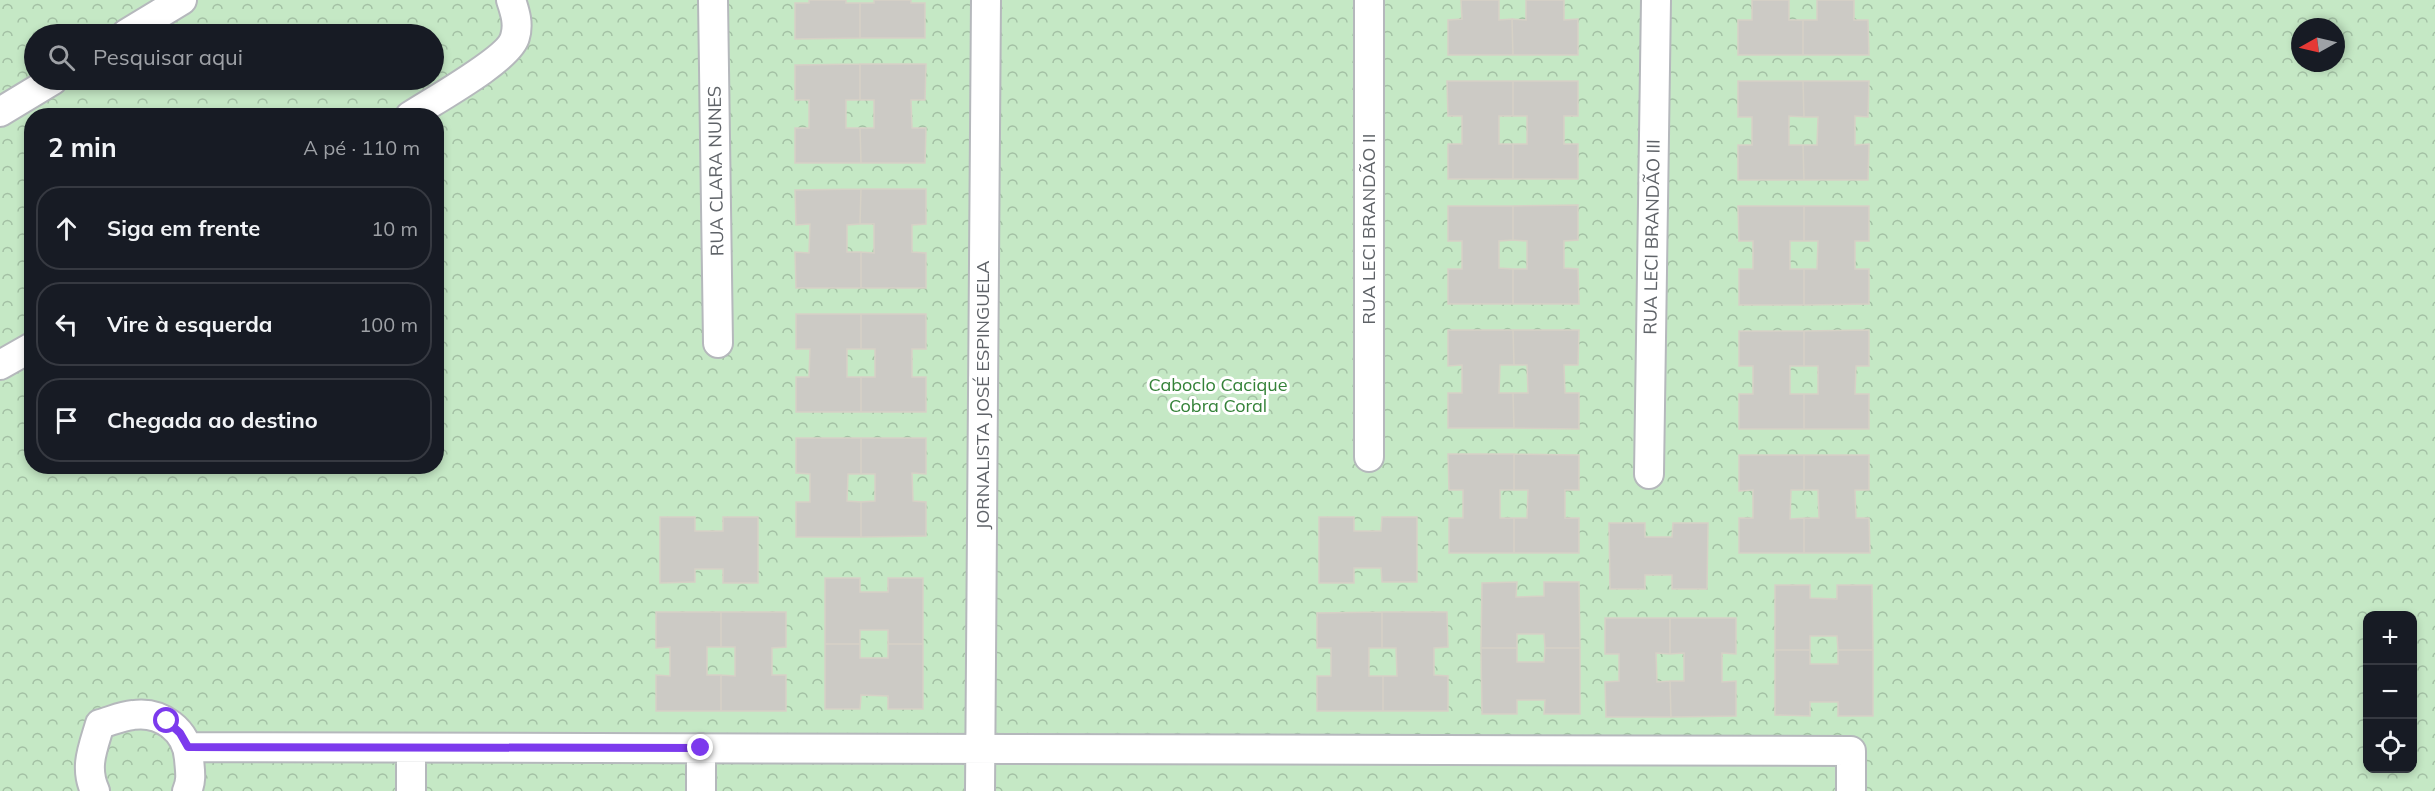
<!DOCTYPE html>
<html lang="pt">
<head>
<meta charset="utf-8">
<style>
  body { margin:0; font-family:Mulish,sans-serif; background:#20242c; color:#f1f3f6 }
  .controls { position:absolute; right:18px; bottom:18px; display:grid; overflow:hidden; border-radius:12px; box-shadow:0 3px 9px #0003 }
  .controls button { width:54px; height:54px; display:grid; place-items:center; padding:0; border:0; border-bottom:2px solid #363941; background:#171b24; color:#f1f3f6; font:30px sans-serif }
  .compass { position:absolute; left:2291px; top:18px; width:54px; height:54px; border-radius:50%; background:#171b24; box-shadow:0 3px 9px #0003; rotate:262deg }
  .stop { position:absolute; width:18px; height:18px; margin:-14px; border:4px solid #7c3aed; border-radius:50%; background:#fff }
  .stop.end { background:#7c3aed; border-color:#fff; box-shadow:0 2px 6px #0008 }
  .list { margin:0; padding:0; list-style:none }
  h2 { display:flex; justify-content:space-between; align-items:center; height:78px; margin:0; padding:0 24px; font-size:26px }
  h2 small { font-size:20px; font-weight:400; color:#9ea1a6 }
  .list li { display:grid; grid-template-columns:39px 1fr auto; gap:18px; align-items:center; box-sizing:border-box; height:84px; margin:0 12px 12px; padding:0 12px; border:2px solid #363941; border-radius:24px }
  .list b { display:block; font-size:22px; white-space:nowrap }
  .list em { font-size:20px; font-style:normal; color:#9ea1a6 }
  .icon { flex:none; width:33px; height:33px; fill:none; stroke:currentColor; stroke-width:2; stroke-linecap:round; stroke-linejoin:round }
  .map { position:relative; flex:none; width:2435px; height:791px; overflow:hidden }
  .search { position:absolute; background:#171b24; box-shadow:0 3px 9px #0003; left:24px; top:24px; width:420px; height:66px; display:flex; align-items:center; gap:15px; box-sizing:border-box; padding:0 21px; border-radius:33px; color:#9ea1a6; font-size:22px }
  .panel { position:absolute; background:#171b24; box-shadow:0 3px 9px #0003; left:24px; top:108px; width:420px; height:366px; border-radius:24px }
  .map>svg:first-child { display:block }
  .park { fill:url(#park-crowns); fill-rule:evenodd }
  .building { fill:#cccac5; stroke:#d6d1c6; stroke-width:1.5 }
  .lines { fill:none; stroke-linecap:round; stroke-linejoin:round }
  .street-casing { stroke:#b5b8bc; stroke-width:32 }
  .street { stroke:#fff; stroke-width:28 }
  .route { stroke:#7c3aed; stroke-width:8 }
  .labels { text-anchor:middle; stroke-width:6; stroke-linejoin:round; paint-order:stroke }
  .street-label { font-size:18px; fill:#5f6368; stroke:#fff }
  .park-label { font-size:18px; fill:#348238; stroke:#fff }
</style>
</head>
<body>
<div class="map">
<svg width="2435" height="791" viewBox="0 0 2435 791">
  <defs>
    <pattern id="park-crowns" width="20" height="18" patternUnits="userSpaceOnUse" patternTransform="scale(1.5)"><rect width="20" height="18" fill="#c5e8c5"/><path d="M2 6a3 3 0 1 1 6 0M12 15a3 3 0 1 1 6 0" fill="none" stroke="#a3c0a4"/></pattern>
  </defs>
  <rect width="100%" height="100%" fill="#f1efe8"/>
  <path class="park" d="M0 0H2435V791H0ZM2300 27H2336V63H2300ZM34 34H434V80H34ZM32 116H436V466H32ZM2368 616H2412V768H2368Z"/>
  <path class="building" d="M809 0H846V3H860V38L795 39V3H809Z
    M874 0H911V3H925V38H860V3H874Z
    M1461 0H1499V20L1512 19 1513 55H1448V20L1462 19Z
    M1526 0H1564V20L1578 19V55H1513L1512 19 1526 20Z
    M1752 0H1789V20H1803V55H1738V20H1752Z
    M1817 0H1854V20H1868L1869 55H1803V20H1817Z
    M860 64V100H846V128H860L861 163H795V128H809V100H795V65Z
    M860 64H926L925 100H911L912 128H926L925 163H861L860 128H874V100H860Z
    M1447 81H1513V116H1499V144H1513V179H1448V144H1462V116H1448Z
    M1513 81H1578V116H1564V144H1578V179H1513V144H1527V116H1513Z
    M1738 81H1803L1804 117 1789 116V145H1803L1804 180H1738V145H1752V117H1738Z
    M1803 81H1869L1868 117 1855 116V145L1869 144 1868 180H1804L1803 145H1817L1818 117H1804Z
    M861 189 860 224 847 225V252H861V288H796L795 252 809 253 810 224 796 225 795 190Z
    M861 189H926V224L912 225V252L926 253V288H861V252L874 253V224H860Z
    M1578 205V240L1564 241V268L1578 269 1579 304H1513V269H1527V241L1513 240V206Z
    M1448 206H1513V240L1499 241V268L1513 269V304H1448V269H1462V241H1448Z
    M1738 206H1804V241H1790V269H1804V305H1739V269H1753V241H1739Z
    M1804 206H1869V241H1855V269H1869V304L1804 305V269H1817L1818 241H1804Z
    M796 314H861V349H847V377H861V412H796V377H809L810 349H796Z
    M861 314H926V349H912V377H926V412H861V377H875V349H861Z
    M1448 330H1513L1514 365H1500L1499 393H1513L1514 428H1448V393H1462V365L1448 366Z
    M1513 330H1579L1578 365H1564L1565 393H1579V429L1514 428 1513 393H1528L1527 365H1514Z
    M1869 330V366H1856L1855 394H1869V429H1804V394H1818V366H1804V331Z
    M1739 331H1804V366H1790V394H1804V429H1739V394H1753V366H1739Z
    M796 438H861V474H848L847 501 861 502V537H796V502H810V474L796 473Z
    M861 438H926V474L912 473 913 501 926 502V536L861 537V502L875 501V474H861Z
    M1448 454H1514V490H1500V518H1514V553H1449V518H1463V490H1449Z
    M1514 454 1579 455V490H1565V518H1579V553H1514V518H1527L1528 490H1514Z
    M1739 455H1804V490H1791L1790 519 1804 518V553H1739V518H1753V490L1739 491Z
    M1804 455H1869V490H1855L1856 518H1869L1870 553H1804V518H1819L1818 490H1804Z
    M660 517H695V531H723V517H758V583H723V569H695V582L660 583Z
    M1319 517H1354V531H1381L1382 517H1417V582H1382L1381 568H1354V583H1319Z
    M1609 523H1645V537H1672L1673 523H1708L1707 589H1672V575H1645V589H1610Z
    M825 578H860V592H888V578H923V644H888V630H860V644H825Z
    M1517 582 1516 597 1544 596V582H1579L1580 648H1545L1544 634H1517V648H1481L1482 583Z
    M1775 585H1810V598L1837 599V585H1872L1873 650H1838L1837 636H1810V650H1775Z
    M656 612H721V647H707V675H721V711H656V675L670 676V647L656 648Z
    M721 612H786V647L772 648V675H786V711H721V675L735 676V647H721Z
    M1382 612H1447L1448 647 1434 648V675L1448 676V711H1383V676H1397L1396 648H1382Z
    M1382 612V648H1369V676H1383V711H1317V676H1331V648H1317V613Z
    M1605 618H1670V654L1656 653 1657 682 1670 681 1671 717H1606L1605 682 1619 681V654H1605Z
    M1670 618H1736V654L1722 653V682L1736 681V716L1671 717 1670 681H1684V653L1670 654Z
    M825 644H860V658H888V644H923V709H888V696L861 695 860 709H825Z
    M1481 648H1517V662H1544L1545 648H1580V714H1544L1545 700H1517V714H1482Z
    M1775 650H1810V664H1838V650H1873V716H1838V702H1810V716L1775 715Z"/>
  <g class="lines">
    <g class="street-casing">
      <path id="street" d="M713 0 718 343
        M1369 0V457
        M126 34 182 0
        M0 112 53 80
        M410 116C431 102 510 59 515 37 519 24 515 12 511 0
        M0 365 32 347
        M1649 474 1656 0
        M188 747 1851 751V791
        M411 748V791
        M701 748V791
        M95 791C84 767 93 748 100 724 111 721 122 716 133 715 161 711 187 730 189 759 190 771 192 780 187 791
        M980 791 986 0"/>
    </g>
    <use href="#street" class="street"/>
  </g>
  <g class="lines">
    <path class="route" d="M167 721 180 733 188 747 701 748"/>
  </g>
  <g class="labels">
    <g class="street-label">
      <text transform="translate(716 171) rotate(-91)" y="6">RUA CLARA NUNES</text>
      <text transform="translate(1369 229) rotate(-90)" y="6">RUA LECI BRANDÃO II</text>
      <text transform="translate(1652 237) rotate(-89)" y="6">RUA LECI BRANDÃO III</text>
      <text transform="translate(983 395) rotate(-90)" y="6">JORNALISTA JOSÉ ESPINGUELA</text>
    </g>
    <g class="park-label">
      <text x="1218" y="391">Caboclo Cacique<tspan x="1218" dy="21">Cobra Coral</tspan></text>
    </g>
  </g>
</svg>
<div class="controls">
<button>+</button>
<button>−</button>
<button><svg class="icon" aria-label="locate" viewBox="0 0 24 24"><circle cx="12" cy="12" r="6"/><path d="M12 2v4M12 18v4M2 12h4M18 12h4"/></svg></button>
</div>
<svg class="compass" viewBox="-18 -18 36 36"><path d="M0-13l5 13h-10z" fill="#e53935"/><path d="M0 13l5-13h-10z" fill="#9ea1a6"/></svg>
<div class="stop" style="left:167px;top:721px"></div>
<div class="stop end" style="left:701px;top:748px"></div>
<div class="search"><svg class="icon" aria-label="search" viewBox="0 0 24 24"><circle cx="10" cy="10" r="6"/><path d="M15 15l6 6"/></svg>Pesquisar aqui</div>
<section class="panel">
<h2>2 min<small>A pé · 110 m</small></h2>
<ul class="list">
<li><svg class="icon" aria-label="ahead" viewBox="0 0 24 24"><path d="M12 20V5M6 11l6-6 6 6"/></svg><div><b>Siga em frente</b></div><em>10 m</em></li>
<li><svg class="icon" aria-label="left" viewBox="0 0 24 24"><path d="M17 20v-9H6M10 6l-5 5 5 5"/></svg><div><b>Vire à esquerda</b></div><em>100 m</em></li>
<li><svg class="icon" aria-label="arrive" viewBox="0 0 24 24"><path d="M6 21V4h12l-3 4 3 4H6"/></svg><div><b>Chegada ao destino</b></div></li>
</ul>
</section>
</div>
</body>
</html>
